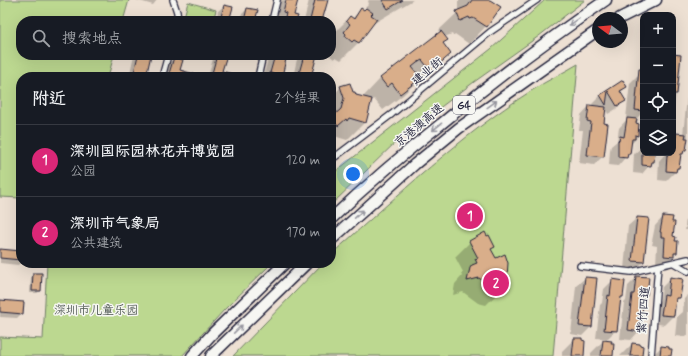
<!DOCTYPE html>
<html lang="zh">
<head>
<meta charset="utf-8">
<style>
  body { margin:0; font-family:Mynerve,"LXGW WenKai TC",sans-serif; background:#20242c; color:#f1f3f6 }
  .controls { position:absolute; right:12px; top:12px; display:grid; overflow:hidden; border-radius:8px; box-shadow:0 4px 16px #0002 }
  .controls button { width:36px; height:36px; display:grid; place-items:center; padding:0; border:0; border-bottom:1px solid #363941; background:#171b24; color:#f1f3f6; font:20px sans-serif }
  .compass { position:absolute; left:592px; top:12px; width:36px; height:36px; border-radius:50%; background:#171b24; box-shadow:0 4px 16px #0002; rotate:286deg }
  .you { position:absolute; left:353px; top:174px; width:14px; height:14px; margin:-10px; border:3px solid #fff; border-radius:50%; background:#1a73e8; box-shadow:0 0 0 6px #1a73e833 }
  .badge { display:grid; place-items:center; width:26px; height:26px; border-radius:50%; background:#db2777; color:#fff; font-size:13px; font-weight:700 }
  .pin { position:absolute; translate:-50% -50%; border:2px solid #fff; box-shadow:0 1px 4px #0006 }
  .list { margin:0; padding:0; list-style:none }
  h2 { display:flex; justify-content:space-between; align-items:center; height:52px; margin:0; padding:0 16px; font-size:17px }
  h2 small { font-size:13px; font-weight:400; color:#9ea1a6 }
  .list li { display:grid; grid-template-columns:26px 1fr auto; gap:12px; align-items:center; box-sizing:border-box; height:72px; padding:0 16px; border-top:1px solid #363941 }
  .list b { display:block; font-size:15px; white-space:nowrap }
  .list p { margin:0; font-size:13px; white-space:nowrap; color:#9ea1a6 }
  .list em { font-size:13px; font-style:normal; color:#9ea1a6 }
  .icon { flex:none; width:22px; height:22px; fill:none; stroke:currentColor; stroke-width:2; stroke-linecap:round; stroke-linejoin:round }
  .map { position:relative; flex:none; width:688px; height:356px; overflow:hidden }
  .search { position:absolute; background:#171b24; box-shadow:0 4px 16px #0002; left:16px; top:16px; width:320px; height:44px; display:flex; align-items:center; gap:10px; box-sizing:border-box; padding:0 14px; border-radius:16px; color:#9ea1a6; font-size:15px }
  .panel { position:absolute; background:#171b24; box-shadow:0 4px 16px #0002; left:16px; top:72px; width:320px; height:196px; border-radius:16px }
  .map>svg:first-child { display:block }
  .green { fill:#bcd890; stroke:#6f7d66 }
  .shadow { fill:#0003 }
  .building { fill:#d9ae8a; stroke:#22223b }
  .lines { fill:none; stroke-linecap:round; stroke-linejoin:round }
  .street-casing { stroke:#22223b; stroke-width:8 }
  .highway-casing { stroke:#22223b; stroke-width:13 }
  .street { stroke:#f6f6f2; stroke-width:5.5 }
  .highway { stroke:#f6f6f2; stroke-width:10 }
  .oneway { stroke:#9797a0 }
  .labels { text-anchor:middle; stroke-width:3; stroke-linejoin:round; paint-order:stroke }
  .shield { fill:#f6f6f2; stroke:#626272; stroke-width:1 }
  .shield-label { font-size:11px; font-weight:bold; fill:#22223b }
  .street-label { font-size:12px; fill:#22223b; stroke:#f6f6f2 }
  .park-label { font-size:12px; fill:#505954; stroke:#f6f6f2 }
</style>
</head>
<body>
<div class="map">
<svg width="688" height="356" viewBox="0 0 688 356">
  <rect width="100%" height="100%" fill="#ede0d3"/>
  <filter id="ink" filterUnits="userSpaceOnUse"><feTurbulence type="fractalNoise" baseFrequency=".025" numOctaves="2"/><feDisplacementMap in="SourceGraphic" scale="8" xChannelSelector="R" yChannelSelector="G"/><feConvolveMatrix kernelMatrix="1 2 1 2 8 2 1 2 1" color-interpolation-filters="sRGB"/></filter>
  <g filter="url(#ink)">
    <path class="green" d="M0 0H129L123 21H21V55H114L108 77H21V198L0 197Z
      M545 0H585L539 36 474 82 401 137 331 205V175L491 49Z
      M188 2 216 10 213 21H197L184 17Z
      M578 64 553 356H233L323 263H331V255L336 250C399 195 460 136 531 91 546 81 563 73 578 64Z
      M47 263H272L225 309 182 356H0V337L43 339Z"/>
    <path class="shadow" d="M136 0H157L153 5Z
      M280 0H297L293 16 295 21H274Z
      M309 0H327L321 21H304Z
      M369 0H413L371 25 358 43 341 60 336 57 334 59 329 55H331V45L333 42 331 40V36L350 17 352 19 361 9 363 10 369 4 368 1Z
      M460 0H489L486 26 469 44 455 34 453 36 452 34 444 37 442 44 450 54 433 71 414 86 413 85 403 95 383 110 374 99 370 103 365 122 347 140 331 135V97L341 87 355 96 366 99 364 96 380 79 440 32 439 30 458 12V2Z
      M224 6 228 21H216L218 11Z
      M247 9 254 21H240L241 15Z
      M134 55H150L145 77H129Z
      M214 55H226L221 72 237 77H208Z
      M269 55H286L280 77H263Z
      M298 55H316L310 77H293Z
      M673 55H680L673 118Z
      M174 58 179 71 200 77H165L168 64Z
      M639 74 643 75V112L636 119 635 124H638L636 139 630 145 629 153 618 166 609 165 610 150 611 146 617 141 619 128 628 118H626L630 83Z
      M623 82 626 87 620 93 625 101 616 109 608 114 605 109 603 124V156L594 165 579 163 583 130H579L581 115 589 106 594 107 592 104 601 95Z
      M688 89V137H687L686 150 679 157 678 168 675 172 666 181 658 180 659 161 666 153H673V137L676 134H683Z
      M643 136V153H655L653 161 642 174 633 173 634 154 641 148Z
      M687 211H688V230H685L686 226H685Z
      M663 217 672 237 676 253 664 265 656 264 657 246 652 245 653 241H652L655 226Z
      M637 218 648 219 643 262 635 271 624 269 628 226Z
      M470 242 494 247 491 249 495 259 501 290 486 305 478 303 463 292 453 295 455 284 462 276 461 274 463 272 455 257Z
      M0 251 21 252V262L18 265 0 263Z
      M33 274 40 291 37 293H30L31 277Z
      M637 277 646 295 643 298 639 331 631 340 620 339 624 303 626 301 628 286Z
      M585 278 591 327 582 336 571 334 576 286Z
      M671 278 679 298 674 303 673 316 664 325 653 323 655 305 660 300 662 287Z
      M613 280 622 297 619 299 616 330 607 339 596 338 600 305 602 303 604 289Z
      M688 295V335L686 337 675 336 677 317 683 312 684 299Z
      M0 301 22 313 17 318 0 317Z
      M574 339 583 356H562V351Z
      M603 341 610 344 612 356H591V353Z
      M632 344 641 356H620Z
      M661 347 670 356H652Z"/>
    <path class="building" d="M286 0H298L294 15 298 16 296 21H284L286 13 283 12Z
      M315 0H328L322 21 310 20Z
      M382 0H403L388 9Z
      M472 0H490L501 7 487 27 473 18 470 19 469 17 460 21 456 11 468 6Z
      M224 5 233 7 229 21H220Z
      M247 8 258 10 255 21H244Z
      M361 8 364 10 366 8 373 13 371 15 377 19 359 43 354 40 352 42 345 36 346 34 344 32 350 24 346 21 350 16 354 19Z
      M441 31 448 40 443 43 451 54 431 71 422 60 417 63 412 67 421 78 400 94 392 83 387 87 380 78Z
      M673 54 681 55 677 94H673Z
      M138 55H151L146 77H133Z
      M217 55H227L222 71 236 75V77H211Z
      M275 55H287L282 76 270 73Z
      M304 55H317L311 77H298Z
      M174 57 183 60 180 70 198 75V77H168Z
      M639 69H643V111L635 110Z
      M623 80 627 87 620 91 626 101 617 106 608 91 606 105 600 95Z
      M350 83 353 92H355L356 95 372 99 366 123 349 118 347 121 346 119 338 126 331 118 341 109 344 98 340 86Z
      M589 105 606 107 604 123 608 124 604 157 587 155 591 122 587 121Z
      M627 118 637 119 636 123 639 124 638 136 635 135V139H632L630 154H628L627 158 618 157V140L619 141 620 136 624 137Z
      M676 133 686 134 685 138H688L686 150H684L683 154H681L679 168H677L676 172 666 171 667 155H668V153H673L674 137H676Z
      M642 153H655L654 162H652L651 166 642 165Z
      M663 216 673 217 672 222H675L673 236 676 237 675 241H678L677 253H674V257L664 256 665 237H661V232H660Z
      M637 217 649 218 644 262 632 261Z
      M485 232 487 236 489 235 495 247 491 249 496 258 505 254 508 263 507 277 502 291 493 288 479 278 467 281 470 268 472 265 477 263 475 259 478 258 469 241Z
      M0 249 21 251V260L0 258Z
      M33 273H42L41 291H32Z
      M636 276 649 277 647 295H644L640 332 628 330 632 294H634Z
      M585 277 597 278 592 327 579 326Z
      M670 277 683 279 680 298H676L674 316 661 315 664 295 668 296Z
      M612 279 625 281 623 297H621L617 331 604 330 608 295 610 296Z
      M0 300 24 302 23 314 0 312Z
      M574 338H582V340L585 341 584 356H572Z
      M603 340 612 341 611 343H614L613 356H601Z
      M632 343 640 344V345L643 346 642 356H630Z
      M661 346 669 347V349H672L671 356H660Z"/>
    <g class="lines">
      <g class="street-casing">
        <path id="street" d="M173 0 177 12 178 21
          M272 21 277 0
          M162 77 168 55
          M258 77 263 55
          M331 160 392 114 490 32 537 0
          M674 263 688 271
          M580 266 631 272 688 259
          M651 356 658 266"/>
      </g>
      <g class="highway-casing">
        <path id="highway" d="M620 18 656 0
          M331 219C366 186 403 154 441 124 494 80 549 39 606 0
          M331 240 415 164 459 128 598 30
          M192 356 212 334 285 263
          M211 356 307 263"/>
      </g>
      <use href="#street" class="street"/>
      <use href="#highway" class="highway"/>
    </g>
    <defs><path id="oneway-shaft" d="M-6 0H5M1.5-3L5.5 0L1.5 3" fill="none" stroke-width="1.6" stroke-linecap="round" stroke-linejoin="round"/></defs>
    <g class="oneway">
      <use href="#oneway-shaft" transform="translate(574 22) rotate(146)"/>
      <use href="#oneway-shaft" transform="translate(492 104) rotate(-36)"/>
      <use href="#oneway-shaft" transform="translate(437 127) rotate(141)"/>
      <use href="#oneway-shaft" transform="translate(359 214) rotate(-43)"/>
      <use href="#oneway-shaft" transform="translate(238 329) rotate(-44)"/>
    </g>
  </g>
  <g class="labels">
    <rect class="shield" x="453" y="96" width="22" height="18" rx="3"/>
    <g class="shield-label">
      <text x="464" y="109">G4</text>
    </g>
    <g class="street-label">
      <text transform="translate(427 71) rotate(-40)" y="4">建业街</text>
      <text transform="translate(419 125) rotate(-40)" y="4">京港澳高速</text>
      <text transform="translate(643 310) rotate(-85)" y="4">紫竹四道</text>
    </g>
    <g class="park-label">
      <text x="96" y="314">深圳市儿童乐园</text>
    </g>
  </g>
</svg>
<div class="controls">
<button>+</button>
<button>−</button>
<button><svg class="icon" aria-label="locate" viewBox="0 0 24 24"><circle cx="12" cy="12" r="6"/><path d="M12 2v4M12 18v4M2 12h4M18 12h4"/></svg></button>
<button><svg class="icon" aria-label="layers" viewBox="0 0 24 24"><path d="M12 4l9 5-9 5-9-5zM3 14l9 5 9-5"/></svg></button>
</div>
<svg class="compass" viewBox="-18 -18 36 36"><path d="M0-13l5 13h-10z" fill="#e53935"/><path d="M0 13l5-13h-10z" fill="#9ea1a6"/></svg>
<div class="you"></div>
<div class="pin badge" style="left:470px;top:216px">1</div>
<div class="pin badge" style="left:496px;top:283px">2</div>
<div class="search"><svg class="icon" aria-label="search" viewBox="0 0 24 24"><circle cx="10" cy="10" r="6"/><path d="M15 15l6 6"/></svg>搜索地点</div>
<section class="panel">
<h2>附近<small>2个结果</small></h2>
<ul class="list">
<li><span class="badge">1</span><div><b>深圳国际园林花卉博览园</b><p>公园</p></div><em>120 m</em></li>
<li><span class="badge">2</span><div><b>深圳市气象局</b><p>公共建筑</p></div><em>170 m</em></li>
</ul>
</section>
</div>
</body>
</html>
